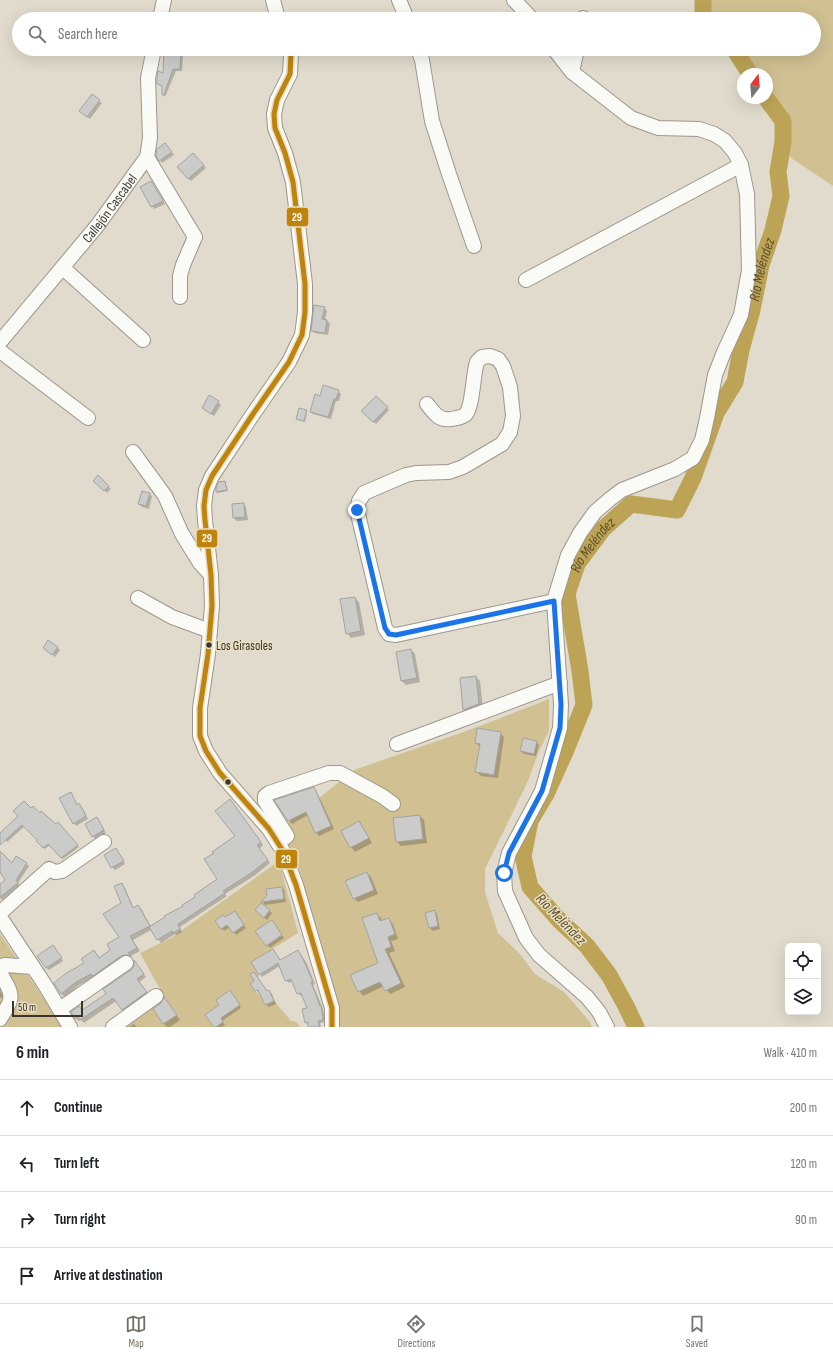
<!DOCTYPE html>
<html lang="en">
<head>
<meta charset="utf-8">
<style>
  body { margin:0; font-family:"Sofia Sans Condensed",sans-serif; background:#f6f6f6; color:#202124 }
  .controls { position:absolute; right:12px; bottom:12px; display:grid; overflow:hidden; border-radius:6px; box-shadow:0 4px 16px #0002 }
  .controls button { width:36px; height:36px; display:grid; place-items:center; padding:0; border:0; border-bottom:1px solid #e0e0e0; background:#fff; color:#202124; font:20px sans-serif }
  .compass { position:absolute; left:737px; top:68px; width:36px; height:36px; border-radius:50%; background:#fff; box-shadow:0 4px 16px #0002; rotate:16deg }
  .scale { position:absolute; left:12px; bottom:10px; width:71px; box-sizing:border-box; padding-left:4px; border:2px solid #3a362c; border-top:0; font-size:11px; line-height:14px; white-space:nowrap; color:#3a362c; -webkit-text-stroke:3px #e8dfc4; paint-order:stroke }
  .stop { position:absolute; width:12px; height:12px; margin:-9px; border:3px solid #1a73e8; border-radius:50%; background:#fff }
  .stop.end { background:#1a73e8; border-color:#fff; box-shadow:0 1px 4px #0008 }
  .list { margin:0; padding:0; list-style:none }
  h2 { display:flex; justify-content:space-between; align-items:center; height:52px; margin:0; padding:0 16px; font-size:17px }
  h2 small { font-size:13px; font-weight:400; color:#757577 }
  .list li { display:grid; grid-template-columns:26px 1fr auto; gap:12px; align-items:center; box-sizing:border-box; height:56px; padding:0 16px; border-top:1px solid #e0e0e0 }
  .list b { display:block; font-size:15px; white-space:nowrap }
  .list em { font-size:13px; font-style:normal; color:#757577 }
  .icon { flex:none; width:22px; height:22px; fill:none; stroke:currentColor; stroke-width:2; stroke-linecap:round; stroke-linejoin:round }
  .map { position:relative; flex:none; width:833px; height:1027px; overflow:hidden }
  .search { position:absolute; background:#fff; box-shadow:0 4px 16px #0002; left:12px; right:12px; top:12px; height:44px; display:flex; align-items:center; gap:10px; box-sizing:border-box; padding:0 14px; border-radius:22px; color:#757577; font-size:15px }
  .sheet { height:276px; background:#fff }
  nav { display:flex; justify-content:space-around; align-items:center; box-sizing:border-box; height:56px; border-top:1px solid #e0e0e0; background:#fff; font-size:11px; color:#757577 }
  nav a { display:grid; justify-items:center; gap:2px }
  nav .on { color:#747064 }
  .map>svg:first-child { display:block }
  .green { fill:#d0c092 }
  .shadow { fill:#0003 }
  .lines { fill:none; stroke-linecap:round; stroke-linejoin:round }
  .river { stroke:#bca356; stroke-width:17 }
  .building { fill:#cbccca; stroke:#a3a3a1 }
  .minor-casing { stroke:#9c978c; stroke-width:16 }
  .minor { stroke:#fafaf7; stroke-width:14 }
  .bus-1-casing { stroke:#e8dfc4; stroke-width:8 }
  .bus-1 { stroke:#be840d; stroke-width:5 }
  .route { stroke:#1a73e8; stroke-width:5 }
  .bus-dot { fill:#3a362c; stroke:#e8dfc4; stroke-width:1.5 }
  .labels { text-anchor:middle; stroke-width:3; stroke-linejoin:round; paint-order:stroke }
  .bus-label { font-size:13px; fill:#3a362c; stroke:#e8dfc4; text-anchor:start }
  .street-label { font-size:14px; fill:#3a362c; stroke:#e8dfc4 }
  .water-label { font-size:15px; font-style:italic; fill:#5d4f26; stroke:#e8dfc4 }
  .line-badge { stroke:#e8dfc4; stroke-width:1.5 }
  .badge-label { font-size:11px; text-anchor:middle; font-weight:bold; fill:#fff }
</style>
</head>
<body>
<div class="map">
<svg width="833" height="1027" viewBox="0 0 833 1027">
  <rect width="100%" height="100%" fill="#e0dbcc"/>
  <path class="green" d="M703 0H833V186L791 158 783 142V121L766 98H767V74H750L734 49H814V19H703Z
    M549 699V731L539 751 528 781 485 869V892L498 933 520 954 535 974 564 992 590 1022 592 1027H337L328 978 299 868 280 829 354 770 472 729Z
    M279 861 298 933 251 962 259 975 258 978 250 984 255 991 260 995 265 1005 274 1001 291 1021 297 1022 300 1027H110L160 989 140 953 171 938Z
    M0 934 63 1027H0Z"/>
  <path class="shadow" d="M180 52 183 55 182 71H176L165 97 163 94V87L158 83Z
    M99 101 102 103 90 119 83 114Z
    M168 147 174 155 162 163 160 160Z
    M193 154 206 168 191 181 188 178Z
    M151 182 165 204 154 209 141 187Z
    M324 308 327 311 325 320 330 323 328 335 315 333 312 331Z
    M338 391 341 394 339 401H336L331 419 313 414 311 411 320 397Z
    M376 397 389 410 376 424 363 411Z
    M218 402 221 405 214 416 205 410Z
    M306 411 307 412 305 422 298 420 297 419Z
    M98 477 111 489 107 493 95 481Z
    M225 482 228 491 218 493 217 492Z
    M149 494 152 496 149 509 142 507 139 504Z
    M244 504 246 507 248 520 237 521 234 518Z
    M355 598 359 602 365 635 351 638 347 633Z
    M57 647 60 650 55 657 44 648Z
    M411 650 415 654 420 682 406 685 402 681Z
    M476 677 480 681 483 708 469 714 464 710 461 679Z
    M500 733 504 737 498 778 481 776 476 771 480 747 476 743Z
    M536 742 539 745 536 756 524 754 521 751Z
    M314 788 317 792 334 829 319 836 316 832 308 815 292 824 288 820Z
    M70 794 78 805H79L82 807 88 819 76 826 74 823Z
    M233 804 263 845 259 849 270 863 254 876 225 894 227 896 180 927 182 932 177 935 175 934 161 943 151 930 133 940 140 951 131 956 132 958 130 957 79 985 65 997 61 994 97 955 99 958 111 950 120 938 122 903 121 884 125 888 134 909 138 906 142 910 151 927 184 907 219 879 237 836Z
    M31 810 56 826 58 824 79 847 63 859 50 845 45 849 37 841 39 840 25 826 7 842 0 834Z
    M420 816 424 820 427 843 401 846 397 842Z
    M99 821 106 833 95 839 93 836Z
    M359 822 363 827 372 843 355 852 351 847Z
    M116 849 125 864 115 870 112 867Z
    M0 852 12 865 26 864 29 866 18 883 20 886 2 900 0 898V885L6 880 0 870Z
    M367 873 371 877 378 894 358 902 354 898Z
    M282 888 284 890 286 902 265 905 263 902 268 896Z
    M261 904 272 913 267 920 259 913Z
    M435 912 437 914 440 929 433 931 430 928 426 913Z
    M237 914 246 928 236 935 230 927 224 931 216 921Z
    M377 914 381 918 382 922 389 920 393 924 398 939 391 941 395 951 389 953 405 987 390 994 384 986 363 996 359 991 379 964Z
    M274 924 284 938 270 948 257 931Z
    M55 949 63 961 49 970 46 968Z
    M273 950 281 960 298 951 301 954 307 964 315 984 313 985 323 1009 325 1022 320 1023 321 1027H309L306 1022 308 1009 303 995 301 996 298 993 293 981 289 983 286 980 280 966 262 977 260 974Z
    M137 965 146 977 139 982 149 996 126 1013 116 1001 84 1023 81 1020 79 1021 76 1018 79 1007 83 1011 108 994Z
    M256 976 268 992 269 991 272 994 276 1004 269 1007 266 1004 260 992 259 993 256 990 255 982Z
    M0 990 3 997 0 998Z
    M232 994 241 1008 222 1021 225 1025 222 1027H215Z
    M164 999 180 1020 170 1027H167L164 1024 154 1009 162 1003Z
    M134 1024 137 1027H129Z"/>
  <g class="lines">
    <g class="river">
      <path d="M703 19V0"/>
      <path d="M734 49 750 74"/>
      <path id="s1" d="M636 1027 626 1006 609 975 587 946 559 920 530 887 523 856 530 821 546 794 565 752 584 705 580 671 567 594 577 564 603 529 631 504 677 510 693 478 716 413 735 382 741 350 752 310 761 265 773 230 781 196 778 172 783 142V121L766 98"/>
    </g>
  </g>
  <path class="building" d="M164 50 181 51 180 69H173L164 95H162V86L157 84V79L158 71 163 73Z
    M92 94 100 100 87 117 79 111Z
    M165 143 172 152 159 161 156 155 157 149Z
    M193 153 204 165 188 179 177 167Z
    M151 181 163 201 151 207 140 187Z
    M314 305 325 307 322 319 327 320 325 333 311 331Z
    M323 385 339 390 336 399H334L328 417 310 412 315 394 320 396Z
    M209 395 219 401 211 414 202 408Z
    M376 396 388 407 373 422 361 411Z
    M299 408 307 410 304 421 296 419Z
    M98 475 109 486 104 491 93 481Z
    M225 481 227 490 216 492V489L218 482Z
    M142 491 150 493 146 506 138 504Z
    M244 503 245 517 233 518 232 504Z
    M355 597 361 631 346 634 340 599Z
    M48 640 58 647 52 655 43 648Z
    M411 649 417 678 401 681 396 652Z
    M476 676 479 704 463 710 460 678Z
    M477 728 501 732 494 775 475 772 480 744 475 743Z
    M523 738 537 741 534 754 520 751Z
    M314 787 331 826 315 833 306 812 288 821 274 800Z
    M71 792 77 805 79 803 86 816 73 824 59 798Z
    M230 799 261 842 257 845 268 860 251 873 223 891 225 893 178 924 180 929 173 933 172 931 157 940 149 927 165 917 164 916 183 906 182 905 195 897 194 895 217 879 204 859 214 853 212 852 235 836 215 811Z
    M24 801 31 808 33 806 40 813 41 811 56 824 58 822 78 845 61 858 48 844 43 848 36 841 37 840 22 825 0 845V833L18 816 13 811Z
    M420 815 423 839 396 842 393 818Z
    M97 817 104 830 92 837 85 824Z
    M359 821 369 838 350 848 341 831Z
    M116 848 124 861 111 868 104 855Z
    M0 851 12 863 16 856 27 863 16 880 18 883 0 897V884L5 880 0 872Z
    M367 872 374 890 353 899 345 881Z
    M122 883 133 908 138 905 150 926 130 936 137 948 128 953 131 956 126 955 121 956 93 976 91 974 76 982 61 994 54 983 65 974 84 963 81 959 94 950 99 958 110 950 107 944 119 937 103 914 121 903 114 886Z
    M282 887 284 899 261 902 267 895 266 889Z
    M261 903 270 910 264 918 255 910Z
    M435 910 438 926 429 928 425 913Z
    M235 911 244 925 233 933 227 925 221 929 215 921 223 915 225 917Z
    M377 913 380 921 389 918 395 934 388 937 391 947 385 949 401 983 385 991 380 982 358 992 350 975 378 963 362 918Z
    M272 920 282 935 266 946 255 931Z
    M53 945 62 958 46 968 37 956Z
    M273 949 280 960 298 950 304 961 313 982H311L320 1006 321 1005 323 1020 318 1021 319 1027H308V1022L305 1023 302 1009 307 1008 301 993 297 994 291 979 285 981 278 963 259 975 251 962Z
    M134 960 144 974 137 979 147 992 122 1010 113 998 80 1020 78 1017 75 1019 71 1012 79 1006 82 1010 106 994 103 989 131 970 134 966Z
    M254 972 267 991 269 990 274 1001 265 1005 258 990 255 991 250 984 254 981 250 974Z
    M230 990 240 1005 221 1018 223 1022 216 1027H214L205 1015 219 1005 216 1000Z
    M164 997 177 1015 163 1024 153 1009 161 1003Z"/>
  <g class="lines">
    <g class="minor-casing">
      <g id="minor">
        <path d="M273 0 278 19"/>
        <path d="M399 0 407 19"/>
        <path d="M514 0 532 19"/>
        <path d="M160 19 164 0"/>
        <path d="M583 19V18"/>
        <path d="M289 49 291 54 290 74 277 100 274 114 275 128 285 153 293 182 305 284V312L302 335 289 362 251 417 212 476 206 490 204 506 205 520 211 575 212 606 208 654 200 708V736L206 751 220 773 269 829 283 851 296 885 332 1008V1027"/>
        <path d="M418 49 422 60 432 121 449 174 474 246"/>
        <path d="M554 49 572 72 631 118 658 128 699 129 714 134 725 141 735 153 741 165 747 194 749 270 741 315 724 352 715 375 707 418 702 440 693 458 675 469 622 490 610 499 595 512 580 533 568 555 554 601 561 705 560 728 542 791 509 853 504 873 505 891 526 938 539 955 587 997 599 1012 607 1027"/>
        <path d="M572 72 577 49"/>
        <path d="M147 157 195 237 183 265 180 276V297"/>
        <path d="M63 268 143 340"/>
        <path d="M526 280 741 165"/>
        <path id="s2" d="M0 342 97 226 147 157 150 138 148 78 154 49"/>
        <path d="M0 351 88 418"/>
        <path d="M427 404C434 413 439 421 451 419 457 418 462 418 466 414 473 405 473 374 477 362L482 357 490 356 498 359 503 366 510 387 513 416 510 432 502 444 463 467 449 472 416 473 406 475 364 493 359 501 357 510 385 628 389 634 396 635 554 601"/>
        <path d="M133 452 165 496 182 534 200 563 211 575"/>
        <path d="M138 598 172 617 210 631"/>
        <path d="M397 744 560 683"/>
        <path d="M278 843 287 836 265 801V796L269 793 329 773H340L382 796 393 804"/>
        <path d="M0 913 49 869 55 872 62 871 104 842"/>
        <path d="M0 917 45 985 70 1027"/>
        <path d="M0 969 2 966 5 965 33 967"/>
        <path d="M0 970C1 975 4 980 7 985 15 1000 8 1005 0 1019"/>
        <path d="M60 1009 126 963"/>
        <path d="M113 1027 156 996"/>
      </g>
    </g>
    <use href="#minor" class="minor"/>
    <g class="bus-1-casing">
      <path id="bus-1" d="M289 49 291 54 290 74 277 100 274 114 275 128 285 153 293 182 305 284V312L302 335 289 362 251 417 212 476 206 490 204 506 205 520 211 575 212 606 208 654 200 708V736L206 751 220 773 269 829 283 851 296 885 332 1008V1027"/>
    </g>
    <use href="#bus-1" class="bus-1"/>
  </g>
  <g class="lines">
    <path class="route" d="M357 510 385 628 389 634 396 635 554 601 561 705 560 728 542 791 509 853 504 873"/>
  </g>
  <g class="bus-dot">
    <circle cx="209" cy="645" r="3.5"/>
    <circle cx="228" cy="782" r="3.5"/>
  </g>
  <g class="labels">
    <g class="bus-label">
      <text x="216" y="650">Los Girasoles</text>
    </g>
    <g class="street-label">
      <text dy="5" stroke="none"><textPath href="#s2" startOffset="173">Callejón Cascabel</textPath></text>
    </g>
    <g class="water-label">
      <text dy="5" stroke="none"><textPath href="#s1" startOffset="901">Río Meléndez</textPath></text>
      <text dy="5" stroke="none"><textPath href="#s1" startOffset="541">Río Meléndez</textPath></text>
      <text transform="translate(561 919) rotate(46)" y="5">Río Meléndez</text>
    </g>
  </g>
  <g class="line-badge">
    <rect x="286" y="207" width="23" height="20" rx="4" fill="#be840d"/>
    <rect x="196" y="529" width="22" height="19" rx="4" fill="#be840d"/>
    <rect x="275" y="849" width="23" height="20" rx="4" fill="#be840d"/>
  </g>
  <g class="badge-label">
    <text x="297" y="221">29</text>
    <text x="207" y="542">29</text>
    <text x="286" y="863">29</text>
  </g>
</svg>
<div class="controls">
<button><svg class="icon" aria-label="locate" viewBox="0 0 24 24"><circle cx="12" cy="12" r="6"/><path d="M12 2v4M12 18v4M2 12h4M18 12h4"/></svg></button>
<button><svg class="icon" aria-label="layers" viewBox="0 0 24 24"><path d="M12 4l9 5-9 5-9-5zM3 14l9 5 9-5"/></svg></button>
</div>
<svg class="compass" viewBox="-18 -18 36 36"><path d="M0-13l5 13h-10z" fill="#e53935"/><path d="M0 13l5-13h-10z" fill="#757577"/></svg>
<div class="scale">50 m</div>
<div class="stop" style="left:504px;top:873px"></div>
<div class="stop end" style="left:357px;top:510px"></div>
<div class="search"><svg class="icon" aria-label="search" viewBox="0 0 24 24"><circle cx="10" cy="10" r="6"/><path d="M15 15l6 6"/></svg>Search here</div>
</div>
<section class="sheet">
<h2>6 min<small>Walk · 410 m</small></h2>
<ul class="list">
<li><svg class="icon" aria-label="ahead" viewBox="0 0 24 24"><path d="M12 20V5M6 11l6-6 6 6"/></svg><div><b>Continue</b></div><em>200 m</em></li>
<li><svg class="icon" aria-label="left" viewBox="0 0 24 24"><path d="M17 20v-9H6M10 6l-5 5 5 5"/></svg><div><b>Turn left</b></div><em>120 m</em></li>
<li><svg class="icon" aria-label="right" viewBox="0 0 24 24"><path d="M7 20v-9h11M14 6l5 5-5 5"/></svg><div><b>Turn right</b></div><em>90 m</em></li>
<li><svg class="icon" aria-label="arrive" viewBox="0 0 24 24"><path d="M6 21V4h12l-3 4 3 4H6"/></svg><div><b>Arrive at destination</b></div></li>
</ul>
</section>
<nav>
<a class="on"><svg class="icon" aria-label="map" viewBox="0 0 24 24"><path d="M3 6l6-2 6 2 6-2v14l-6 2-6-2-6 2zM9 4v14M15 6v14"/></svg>Map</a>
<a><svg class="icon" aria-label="directions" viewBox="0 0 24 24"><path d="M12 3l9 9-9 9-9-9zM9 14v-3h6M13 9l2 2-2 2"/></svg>Directions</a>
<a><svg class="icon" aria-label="saved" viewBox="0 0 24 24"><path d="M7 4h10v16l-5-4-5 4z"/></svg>Saved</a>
</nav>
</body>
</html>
